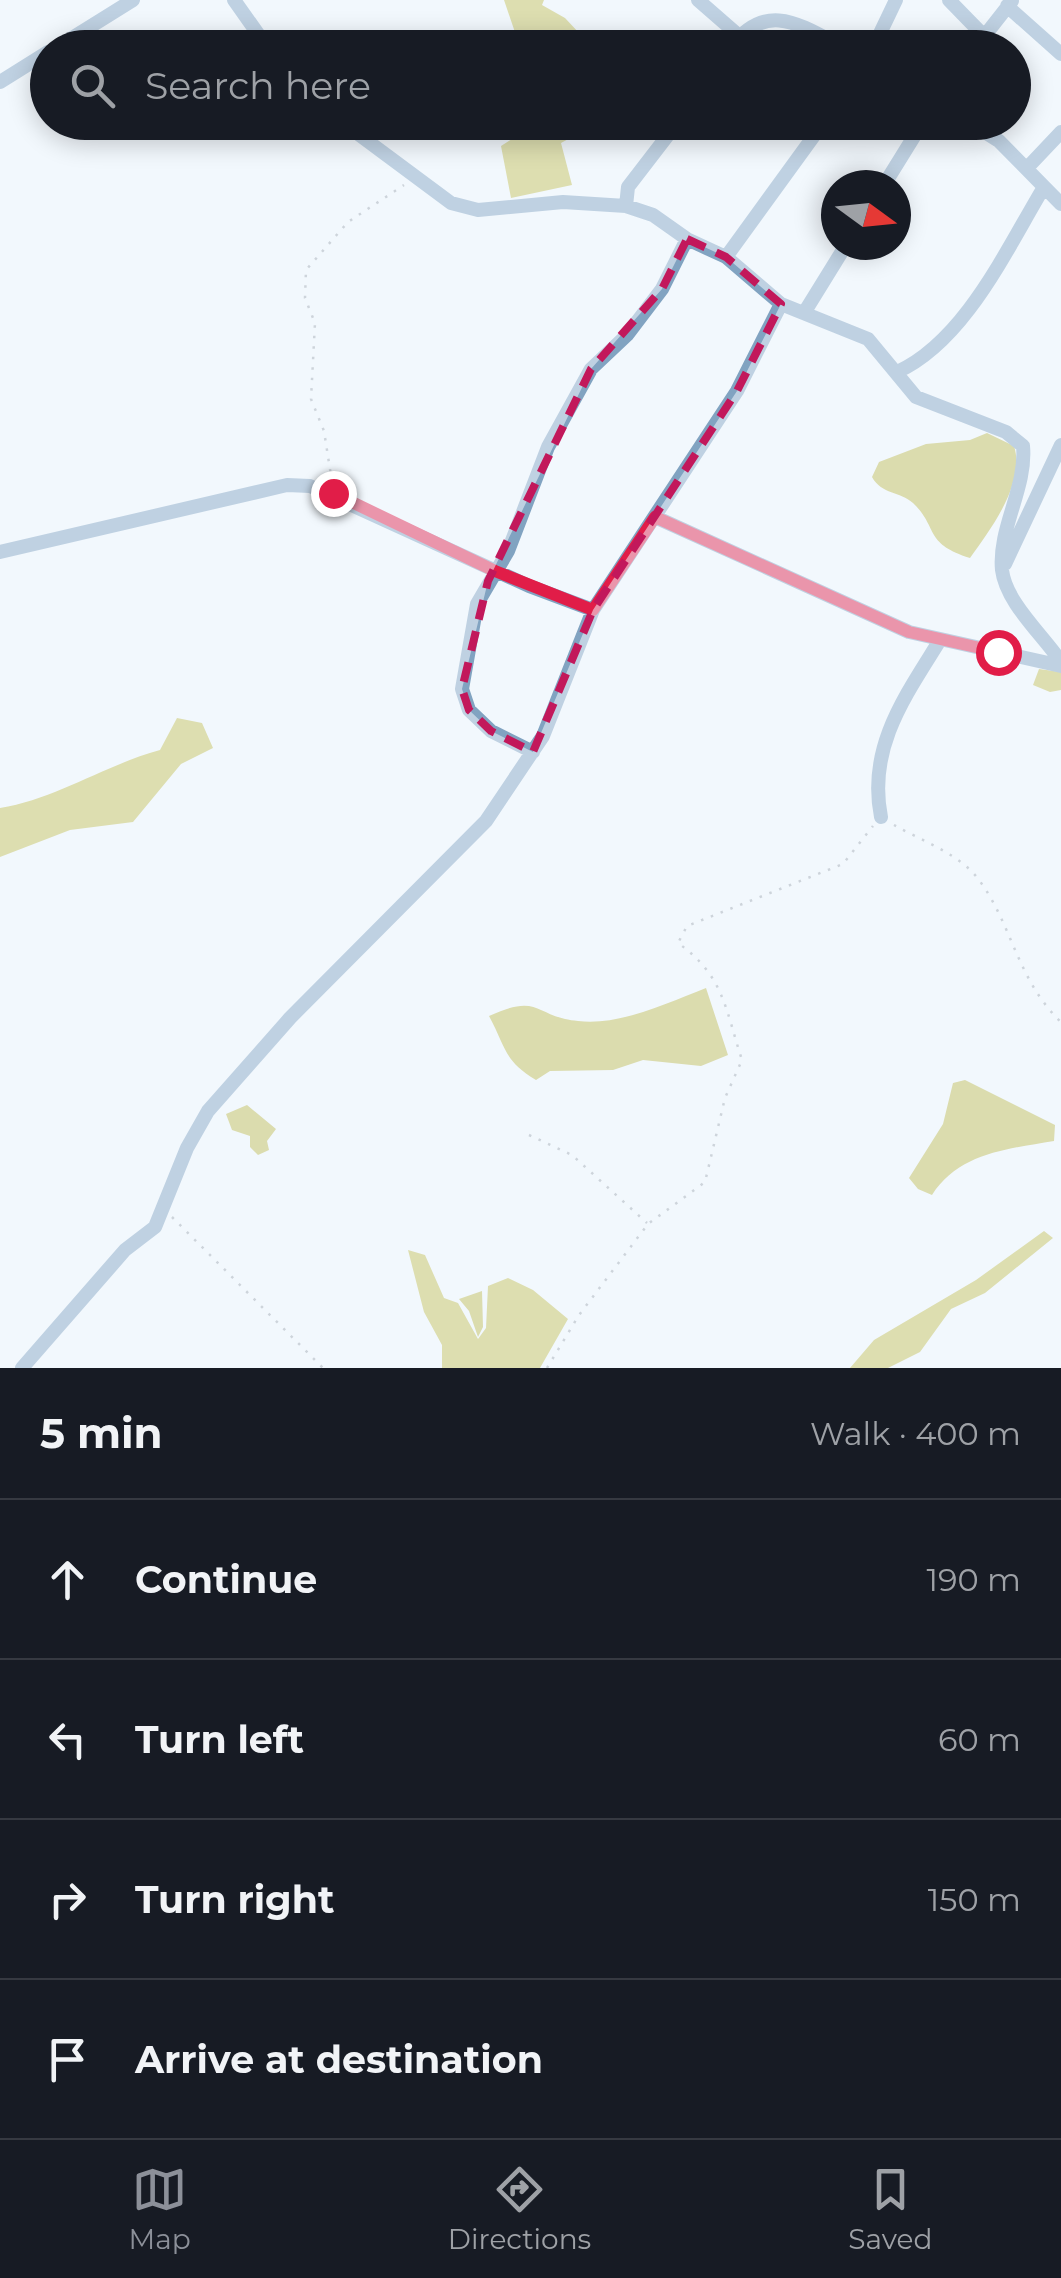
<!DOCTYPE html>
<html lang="en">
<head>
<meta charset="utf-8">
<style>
  body { margin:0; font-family:Montserrat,sans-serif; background:#242831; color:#f1f3f6 }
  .compass { position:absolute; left:821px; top:170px; width:90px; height:90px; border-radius:50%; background:#171b24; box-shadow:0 5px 25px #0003; rotate:105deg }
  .stop { position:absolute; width:30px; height:30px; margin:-22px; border:8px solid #e11d48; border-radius:50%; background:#fff }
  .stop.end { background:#e11d48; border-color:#fff; box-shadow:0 2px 10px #0008 }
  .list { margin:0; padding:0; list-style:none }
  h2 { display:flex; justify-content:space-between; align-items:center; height:130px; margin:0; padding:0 40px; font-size:42px }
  h2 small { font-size:32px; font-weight:400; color:#9ea1a6 }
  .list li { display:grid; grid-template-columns:65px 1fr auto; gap:30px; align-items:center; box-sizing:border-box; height:160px; padding:0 40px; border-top:2px solid #363941 }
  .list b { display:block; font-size:38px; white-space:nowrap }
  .list em { font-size:32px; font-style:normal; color:#9ea1a6 }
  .icon { flex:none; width:55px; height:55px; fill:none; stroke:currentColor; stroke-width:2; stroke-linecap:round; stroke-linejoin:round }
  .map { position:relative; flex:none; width:1061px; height:1368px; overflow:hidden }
  .search { position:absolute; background:#171b24; box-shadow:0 5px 25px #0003; left:30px; right:30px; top:30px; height:110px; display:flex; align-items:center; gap:25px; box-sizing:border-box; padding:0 35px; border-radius:55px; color:#9ea1a6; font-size:38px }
  .sheet { height:770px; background:#171b24 }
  nav { display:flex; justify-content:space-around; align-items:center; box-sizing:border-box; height:140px; border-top:2px solid #363941; background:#171b24; font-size:28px; color:#9ea1a6 }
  nav a { display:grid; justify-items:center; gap:5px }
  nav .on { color:#8c9099 }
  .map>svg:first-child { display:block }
  .forest { fill:#c3bf53 }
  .water { fill:#beba4f }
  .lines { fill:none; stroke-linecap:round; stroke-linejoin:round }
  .path { stroke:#a1a9b1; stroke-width:2.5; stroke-dasharray:2.5 8; stroke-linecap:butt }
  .minor { stroke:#81a3c1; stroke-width:14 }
  .route { stroke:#e11d48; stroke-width:12 }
  .marked { fill:none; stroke:#c2185b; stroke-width:8; stroke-dasharray:20 12; stroke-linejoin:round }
</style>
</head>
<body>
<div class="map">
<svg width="1061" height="1368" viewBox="0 0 1061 1368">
  <rect width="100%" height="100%" fill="#f2f8fd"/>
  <path class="forest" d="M504 0H544L542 5 565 18 580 34 579 47H520Z
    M523 123H576L583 131 561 143 572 185 511 198 501 146 520 134Z
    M1039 669 1061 672V690L1050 692 1033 685Z
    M177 718 202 723 213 748 181 764 133 822 70 830 0 857V808C56 799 105 765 160 750Z
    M1044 1231 1053 1238 985 1293 951 1309 920 1352 888 1368H850L874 1340 976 1280Z
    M408 1250 425 1255 444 1298 458 1303 478 1339 486 1328 488 1286 508 1278 533 1290 568 1319 540 1368H442V1345L424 1312Z"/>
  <path class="water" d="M987 433 1014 446C1026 483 990 530 970 558 923 543 939 528 913 503 900 491 882 495 872 477L879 462 926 444 970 440Z
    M706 988 728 1055 701 1066 643 1060 613 1070 550 1071 536 1080C503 1060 506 1047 489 1016 541 992 534 1017 578 1021 620 1026 667 1003 706 988Z
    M965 1080 1055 1125 1054 1141C1007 1149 959 1153 932 1195L918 1189 909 1178 943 1124 953 1083Z
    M247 1105 276 1129 267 1141 269 1150 258 1155 250 1147V1136L232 1130 226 1114Z
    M482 1291 483 1327 478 1337 469 1311 459 1299Z"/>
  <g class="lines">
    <path class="path" d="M332 482 324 431 311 399 315 323 305 298 306 270 348 222 404 185
      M894 825C922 841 960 854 979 880 1012 924 1017 980 1061 1022
      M529 1135 572 1155 647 1223
      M172 1217 323 1368
      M547 1368 579 1315 648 1224 705 1182 725 1098 742 1060C725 1008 724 976 678 943L687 926 843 864 873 826"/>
    <path class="minor" d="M234 0 268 48
      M698 0 753 48
      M949 0 984 36
      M1007 6 1061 54
      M56 48 133 0
      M730 48C766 0 799 24 844 48
      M873 48 896 0
      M975 48 1012 1
      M0 82 48 52
      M342 122 451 203 478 210 563 202 626 206 653 215 687 239 726 257 781 304 868 339 916 397 1006 432 1023 446C1027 488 998 528 1002 570 1006 603 1043 635 1061 662
      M969 122 999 141 1061 204
      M1027 168 1061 132
      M884 185 923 122
      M626 206 628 187 678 122
      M726 257 824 122
      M804 313 846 245
      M897 372C965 341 1006 250 1044 187
      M655 517 909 632 1061 666
      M0 552 287 485 310 486 529 586 593 610
      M1005 564 1061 445
      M533 752 491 731 469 710 462 689 477 604 508 551 548 447 591 369 627 335 662 289 687 239
      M881 817C867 747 906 695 940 640
      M22 1368 125 1250 155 1227 187 1148 208 1111 290 1018 486 821 543 736 593 610 737 391 781 304"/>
  </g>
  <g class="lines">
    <path class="route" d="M333 493 495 571 593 610 655 517 909 632 998 652"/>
  </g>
  <path d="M0 0H1061V1368H0ZM687 239 726 257 781 304 737 391 593 610 533 752 491 731 469 710 462 689 488 581 591 369 662 289Z" fill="#f2f8fd" fill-opacity=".55" fill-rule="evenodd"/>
  <path class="marked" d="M687 239 726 257 781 304 737 391 593 610 533 752 491 731 469 710 462 689 488 581 591 369 662 289Z"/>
</svg>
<svg class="compass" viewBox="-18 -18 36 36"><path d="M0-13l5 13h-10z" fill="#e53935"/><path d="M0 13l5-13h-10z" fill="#9ea1a6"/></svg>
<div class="stop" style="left:998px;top:652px"></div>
<div class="stop end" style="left:333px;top:493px"></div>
<div class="search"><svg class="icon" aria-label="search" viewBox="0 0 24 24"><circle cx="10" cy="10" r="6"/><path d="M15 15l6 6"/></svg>Search here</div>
</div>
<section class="sheet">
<h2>5 min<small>Walk · 400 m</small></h2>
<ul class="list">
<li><svg class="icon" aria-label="ahead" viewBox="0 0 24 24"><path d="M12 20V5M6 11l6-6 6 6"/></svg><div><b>Continue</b></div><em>190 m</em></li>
<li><svg class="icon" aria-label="left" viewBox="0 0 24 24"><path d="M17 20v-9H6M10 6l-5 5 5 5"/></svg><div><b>Turn left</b></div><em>60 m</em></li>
<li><svg class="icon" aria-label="right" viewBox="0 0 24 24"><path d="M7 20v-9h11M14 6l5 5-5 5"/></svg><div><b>Turn right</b></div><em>150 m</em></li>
<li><svg class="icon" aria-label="arrive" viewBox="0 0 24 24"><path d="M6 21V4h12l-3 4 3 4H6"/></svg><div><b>Arrive at destination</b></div></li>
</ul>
</section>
<nav>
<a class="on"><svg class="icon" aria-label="map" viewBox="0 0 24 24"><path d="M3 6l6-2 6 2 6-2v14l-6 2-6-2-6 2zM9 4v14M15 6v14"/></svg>Map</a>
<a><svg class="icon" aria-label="directions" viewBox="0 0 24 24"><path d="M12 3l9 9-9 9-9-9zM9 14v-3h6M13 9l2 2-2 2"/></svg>Directions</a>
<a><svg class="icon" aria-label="saved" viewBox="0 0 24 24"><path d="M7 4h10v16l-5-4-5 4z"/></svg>Saved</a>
</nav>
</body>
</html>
